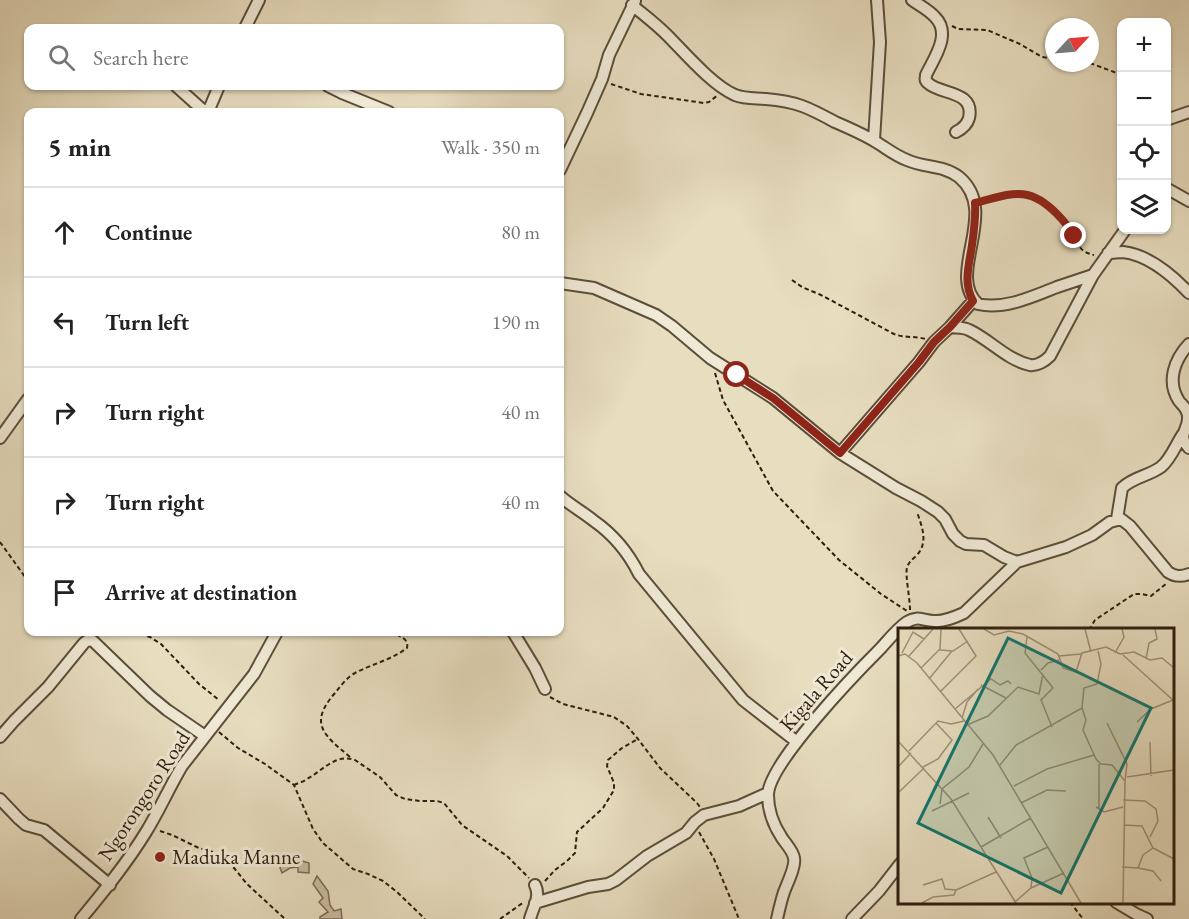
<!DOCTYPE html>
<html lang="en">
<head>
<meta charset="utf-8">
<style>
  body { margin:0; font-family:"EB Garamond",serif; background:#f2f2f2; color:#222 }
  .controls { position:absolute; right:18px; top:18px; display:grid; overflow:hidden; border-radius:12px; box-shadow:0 2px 4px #0004 }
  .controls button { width:54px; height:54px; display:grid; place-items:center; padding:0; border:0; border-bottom:2px solid #e0e0e0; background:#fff; color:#222; font:30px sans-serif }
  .compass { position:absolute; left:1045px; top:18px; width:54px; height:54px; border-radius:50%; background:#fff; box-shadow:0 2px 4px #0004; rotate:64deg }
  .stop { position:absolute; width:18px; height:18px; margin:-14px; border:4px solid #8f2418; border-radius:50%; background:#fff }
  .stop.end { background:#8f2418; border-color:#fff; box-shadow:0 2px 6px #0008 }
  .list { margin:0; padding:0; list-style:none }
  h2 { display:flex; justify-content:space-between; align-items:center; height:78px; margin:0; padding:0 24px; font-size:26px }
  h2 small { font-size:20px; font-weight:400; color:#767676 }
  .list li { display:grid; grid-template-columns:39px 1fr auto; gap:18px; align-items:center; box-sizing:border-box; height:90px; padding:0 24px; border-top:2px solid #e0e0e0 }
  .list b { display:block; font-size:22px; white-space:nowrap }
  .list em { font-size:20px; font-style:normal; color:#767676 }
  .icon { flex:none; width:33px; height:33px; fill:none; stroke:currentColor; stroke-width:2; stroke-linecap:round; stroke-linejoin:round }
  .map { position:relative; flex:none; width:1189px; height:919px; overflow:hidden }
  .search { position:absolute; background:#fff; box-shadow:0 2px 4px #0004; left:24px; top:24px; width:540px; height:66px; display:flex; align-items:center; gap:15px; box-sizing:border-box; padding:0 21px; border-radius:12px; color:#767676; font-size:22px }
  .panel { position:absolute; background:#fff; box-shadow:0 2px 4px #0004; left:24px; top:108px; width:540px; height:528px; border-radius:12px }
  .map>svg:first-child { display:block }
  .green { fill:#c8bca1; stroke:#7b6c58; stroke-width:1.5 }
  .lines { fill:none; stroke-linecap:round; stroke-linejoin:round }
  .minor-casing { stroke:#5c4d3a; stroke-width:14 }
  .path { stroke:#2e1d0e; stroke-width:2; stroke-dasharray:4.5 3; stroke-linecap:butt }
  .minor { stroke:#efe9d5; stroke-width:10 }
  .route { stroke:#8f2418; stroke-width:8 }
  .poi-dot { fill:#8f2418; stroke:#efe9d5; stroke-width:2 }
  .labels { text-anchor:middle; stroke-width:6; stroke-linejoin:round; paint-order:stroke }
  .street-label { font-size:21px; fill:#2e1d0e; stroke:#efe9d5 }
  .poi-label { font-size:21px; fill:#2e1d0e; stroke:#efe9d5; text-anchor:start }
  .inset-road { fill:none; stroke:#9d9078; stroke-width:1.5 }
  .view { fill:#0f766e; fill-opacity:0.15; stroke:#0f766e; stroke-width:3 }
  .inset-edge { fill:none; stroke:#2e1d0e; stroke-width:3 }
</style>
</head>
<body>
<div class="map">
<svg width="1189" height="919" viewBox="0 0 1189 919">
  <rect width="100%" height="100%" fill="#e7ddbf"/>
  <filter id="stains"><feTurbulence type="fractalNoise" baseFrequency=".00333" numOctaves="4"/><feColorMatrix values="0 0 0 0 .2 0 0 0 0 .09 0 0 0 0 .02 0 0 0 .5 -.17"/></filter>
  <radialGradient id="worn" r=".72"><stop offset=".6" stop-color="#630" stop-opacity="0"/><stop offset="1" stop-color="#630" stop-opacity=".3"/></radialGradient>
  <path class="green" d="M284 859 290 863 299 860 309 863V873L298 872V867L290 868 282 873 280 868Z
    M317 876 328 891 330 905 334 911 341 909 342 919H320V917L328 912 319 902 323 898 313 884Z"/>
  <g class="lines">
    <g class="minor-casing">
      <path id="minor" d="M912 0C919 5 929 10 935 17 952 34 934 58 926 75 926 79 924 80 928 83 940 95 975 90 969 118 967 125 962 129 956 132
        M632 5C644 15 656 24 667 35 685 53 712 85 735 95 745 99 756 98 766 99 778 100 791 102 802 106 813 110 824 116 835 122 849 128 863 134 876 142 886 148 896 156 907 160 924 168 944 165 959 177 1001 212 945 274 978 304 1004 310 1032 297 1057 287 1069 283 1081 279 1093 275
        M245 28 259 0
        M176 86 205 112
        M328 86 342 93 389 112
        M208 112 219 86
        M1166 120 1189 112
        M874 140 880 42 877 0
        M560 170 587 113 602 79 609 55 635 1
        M1166 188 1189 201
        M1108 253C1113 253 1118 252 1123 252 1149 255 1172 275 1189 293
        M560 283 594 288 656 315 672 326 710 358 773 398 840 453 896 488 921 501 938 512 945 519 953 534 960 541 966 544 984 545 1004 557 1017 562 1066 547 1092 535 1110 522 1121 519 1130 526 1168 572C1175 577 1181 577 1189 574
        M950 327 973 301
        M1189 344C1175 359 1166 381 1179 401 1183 406 1188 409 1188 417 1189 431 1176 434 1189 448
        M0 438 28 399
        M840 453 919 362 934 342 950 327C956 328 963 327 969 330 989 339 1007 360 1030 365 1037 366 1045 361 1050 356L1093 275 1125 230
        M560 496C570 505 583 512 594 521 614 535 628 552 639 574L743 700 797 742
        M1117 519 1122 488C1133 477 1149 476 1161 467 1171 459 1176 444 1183 434
        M513 632 535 668 545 689
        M0 737 14 721 48 687 84 643 88 640 93 641 150 696 167 710 205 736
        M0 799 19 819 26 825 44 830 110 885
        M1116 902 1136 914 1147 919
        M535 903 588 887 608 884 616 880 647 856 686 833 695 822 704 815 739 806 768 793
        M81 919C104 891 127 863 146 832 159 811 169 788 182 766L254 674 277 632
        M530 919C533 907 541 897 535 885
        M777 919C779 910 781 901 784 892 787 884 796 866 794 858 793 851 786 844 782 838 774 826 768 810 768 795 768 764 857 672 881 648 889 639 898 628 907 622 918 615 923 621 934 621 944 622 955 617 964 613L1017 562
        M852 919 879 891 900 864"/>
    </g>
    <path class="path" d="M952 26 958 29 987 30 1020 44 1042 57 1054 59
      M1090 63 1122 75
      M611 84 641 94 704 103 709 102 718 95
      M984 201C1017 193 1031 188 1057 215 1063 220 1069 226 1073 233 1080 246 1078 251 1094 255
      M792 280 802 287 821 295 894 334C904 338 915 336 926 339
      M715 373 723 400 773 491 839 560 881 594 907 611
      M0 542 28 581
      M910 610C910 598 905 576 907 567 909 562 912 560 916 556 929 543 922 527 917 512
      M1089 630 1095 620 1134 594H1142L1151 596 1167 583
      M133 632 150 637 161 644 199 684 219 700
      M550 697 563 704 614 717 627 726 638 739 660 768 697 803 700 807
      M219 732 238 748 265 764 294 785 313 829 323 843 353 869 368 874 383 881 397 892 425 919
      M350 757C324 735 308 724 335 693 341 686 347 677 355 673 372 664 391 660 407 648 409 638 399 636 391 632
      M294 785C298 783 303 782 307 779 322 771 336 753 355 760L380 777 396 795 405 799 420 801H437L444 803 462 825 507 856 529 878
      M160 831 172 835 199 848 213 852 234 868 247 884 285 919
      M699 832 714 859 739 919
      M545 881 555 870 567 861 575 853 577 832 603 808 614 790V783L607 766 608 760 622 748 638 739
      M1070 902 1083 919
      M500 919 524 902"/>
    <use href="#minor" class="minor"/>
  </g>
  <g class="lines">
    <path class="route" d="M737 375 773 398 840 453 919 362 934 342 950 327 973 301C963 283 969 265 972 245 974 231 976 217 975 203 1011 194 1028 184 1057 214 1064 221 1069 227 1074 236"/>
  </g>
  <circle class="poi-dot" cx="160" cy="857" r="6"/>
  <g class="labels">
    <g class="street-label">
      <text transform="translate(816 691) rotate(-49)" y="7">Kigala Road</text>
      <text transform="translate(144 796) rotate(-57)" y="7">Ngorongoro Road</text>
    </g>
    <g class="poi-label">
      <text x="172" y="864">Maduka Manne</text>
    </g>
  </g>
  <g transform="translate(898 628)">
    <rect width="276" height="276" fill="#e7ddbf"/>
    <path class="inset-road" d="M86 1 96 7 111 3 125 6 160 26 165 40 178 44 184 25 208 19 222 26 236 24 252 32 264 30 276 40M187 1 193 24M129 9 127 25 155 60 143 72 154 99M42 22 55 23 70 13M4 25 15 4 26 11M217 25 226 9 224 1M225 27 276 73M0 28 7 26 19 35 95 127 183 275M11 28 35 1M161 28 183 26M248 31 251 15 259 11 257 1M23 40 42 21 43 1M143 42 150 35 161 32M31 51 54 23M83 57 108 70M42 64 78 28 61 1M184 80 188 92 185 102 198 131 203 136 214 137 227 153 225 275M57 81 93 51 102 57 110 53 113 56M64 90 69 74 80 61M239 94 253 81 275 72M209 95 229 136 227 153M69 97 90 88 120 59 141 66 145 46M0 113 53 171 118 275M252 114 253 148M11 123 40 93 53 96 66 93M102 137 118 117 184 80 186 60 199 56 203 36 200 23M0 139 13 125M25 139 40 131 54 112 38 95M229 149 276 142M116 158 149 141 196 127M0 165 26 140M225 172 247 173 258 181 260 193 252 209M123 175 149 162 168 163M42 176 44 161 71 139 85 116M198 179 206 184 225 179M201 180V136M34 183 71 165M90 189 103 210M226 197 244 198 255 220 276 231M83 219 133 190M224 239 240 240 245 227 255 220M240 240 255 243 263 253M25 257 44 251 47 261 58 262M133 260 134 250 126 230 150 219M117 274 133 260 166 245M24 275 35 269 56 267 58 262 98 244"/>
    <path class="view" d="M110 10 253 80 163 265 20 195Z"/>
    <rect width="276" height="276" class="inset-edge"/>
  </g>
  <rect width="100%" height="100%" filter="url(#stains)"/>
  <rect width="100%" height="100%" fill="url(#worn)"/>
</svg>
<div class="controls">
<button>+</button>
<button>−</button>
<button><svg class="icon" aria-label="locate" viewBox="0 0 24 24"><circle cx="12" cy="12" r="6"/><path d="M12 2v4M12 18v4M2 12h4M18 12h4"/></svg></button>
<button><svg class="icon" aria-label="layers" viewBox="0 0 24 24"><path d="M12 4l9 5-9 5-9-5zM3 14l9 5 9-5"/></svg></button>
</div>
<svg class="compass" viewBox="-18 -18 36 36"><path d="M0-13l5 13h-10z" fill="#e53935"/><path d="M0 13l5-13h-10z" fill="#767676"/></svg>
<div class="stop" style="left:737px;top:375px"></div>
<div class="stop end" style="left:1074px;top:236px"></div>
<div class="search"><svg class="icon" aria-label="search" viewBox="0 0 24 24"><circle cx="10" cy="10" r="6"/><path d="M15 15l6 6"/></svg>Search here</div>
<section class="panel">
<h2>5 min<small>Walk · 350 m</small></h2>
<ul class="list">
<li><svg class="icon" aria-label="ahead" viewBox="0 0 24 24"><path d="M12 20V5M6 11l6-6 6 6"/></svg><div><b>Continue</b></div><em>80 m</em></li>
<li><svg class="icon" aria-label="left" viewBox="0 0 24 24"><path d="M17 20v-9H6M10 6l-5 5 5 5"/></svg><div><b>Turn left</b></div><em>190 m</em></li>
<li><svg class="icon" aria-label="right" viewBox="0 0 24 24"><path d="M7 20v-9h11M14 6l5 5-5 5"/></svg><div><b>Turn right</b></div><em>40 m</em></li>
<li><svg class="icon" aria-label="right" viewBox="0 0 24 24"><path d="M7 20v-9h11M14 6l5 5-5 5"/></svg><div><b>Turn right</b></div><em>40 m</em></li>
<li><svg class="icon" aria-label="arrive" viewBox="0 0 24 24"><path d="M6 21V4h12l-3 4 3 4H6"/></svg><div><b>Arrive at destination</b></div></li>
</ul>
</section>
</div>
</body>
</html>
